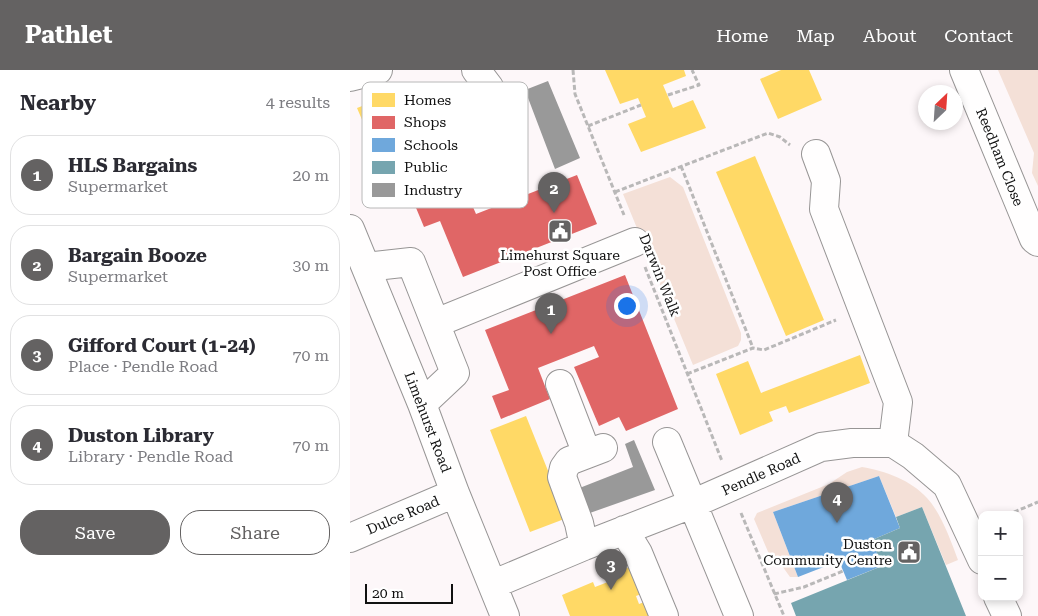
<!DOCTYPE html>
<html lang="en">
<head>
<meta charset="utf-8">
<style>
  body { margin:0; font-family:"Roboto Serif",serif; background:#f2f2f3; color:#2b2b33 }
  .controls { position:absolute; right:15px; bottom:15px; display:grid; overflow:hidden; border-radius:10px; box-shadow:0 2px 8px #0003 }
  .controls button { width:45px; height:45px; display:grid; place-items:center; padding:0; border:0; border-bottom:1px solid #e1e1e2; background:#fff; color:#2b2b33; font:25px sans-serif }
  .compass { position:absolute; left:568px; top:15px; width:45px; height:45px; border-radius:50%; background:#fff; box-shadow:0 2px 8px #0003; rotate:25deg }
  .scale { position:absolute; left:15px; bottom:12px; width:88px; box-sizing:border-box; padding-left:5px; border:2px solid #111; border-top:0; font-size:14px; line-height:18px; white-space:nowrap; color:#111; -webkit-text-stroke:4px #fff; paint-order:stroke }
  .you { position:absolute; left:276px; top:235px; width:18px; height:18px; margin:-12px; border:4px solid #fff; border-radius:50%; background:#1a73e8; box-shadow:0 0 0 8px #1a73e833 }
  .badge { display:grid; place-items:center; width:32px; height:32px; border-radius:50%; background:#646262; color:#fff; font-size:16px; font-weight:700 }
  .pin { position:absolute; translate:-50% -41px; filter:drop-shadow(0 1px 2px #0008) }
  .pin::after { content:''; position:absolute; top:26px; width:18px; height:15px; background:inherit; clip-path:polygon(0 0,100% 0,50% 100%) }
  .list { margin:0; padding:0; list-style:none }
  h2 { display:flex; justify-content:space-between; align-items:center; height:65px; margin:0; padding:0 20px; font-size:21px }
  h2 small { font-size:16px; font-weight:400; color:#7c7c81 }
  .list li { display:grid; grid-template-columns:32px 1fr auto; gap:15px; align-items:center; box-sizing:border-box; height:80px; margin:0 10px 10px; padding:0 10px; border:1px solid #e1e1e2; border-radius:20px }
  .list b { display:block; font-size:19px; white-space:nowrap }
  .list p { margin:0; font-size:16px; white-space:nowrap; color:#7c7c81 }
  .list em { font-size:16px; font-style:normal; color:#7c7c81 }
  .actions { display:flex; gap:10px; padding:15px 20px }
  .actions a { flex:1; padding:11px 0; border:1px solid #646262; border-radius:20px; text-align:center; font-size:18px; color:#646262 }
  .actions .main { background:#646262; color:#fff }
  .map { position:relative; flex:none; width:688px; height:546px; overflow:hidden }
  header { display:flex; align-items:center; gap:30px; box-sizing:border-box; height:70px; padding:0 25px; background:#646262; color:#fff }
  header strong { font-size:24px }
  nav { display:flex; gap:28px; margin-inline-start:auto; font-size:18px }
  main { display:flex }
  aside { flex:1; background:#fff }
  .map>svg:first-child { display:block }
  .green { fill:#f4e0d7 }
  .homes { fill:#ffd966 }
  .shops { fill:#e06666 }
  .schools { fill:#6fa8dc }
  .public { fill:#76a5af }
  .industry { fill:#999 }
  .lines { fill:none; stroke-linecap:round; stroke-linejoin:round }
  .minor-casing { stroke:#979595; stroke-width:30 }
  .path { stroke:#b9b8b8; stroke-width:3; stroke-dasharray:5 2.5; stroke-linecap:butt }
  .minor { stroke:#fffefe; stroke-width:28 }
  .labels { text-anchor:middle; stroke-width:5; stroke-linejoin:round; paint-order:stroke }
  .street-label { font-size:14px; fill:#111; stroke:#fff }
  .poi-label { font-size:14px; fill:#111; stroke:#fff }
  .key { fill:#fff; stroke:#b8b8b8; stroke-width:1 }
  .key-label { font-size:14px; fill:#111 }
</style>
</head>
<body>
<header>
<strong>Pathlet</strong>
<nav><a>Home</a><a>Map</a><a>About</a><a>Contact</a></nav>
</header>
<main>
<aside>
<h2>Nearby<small>4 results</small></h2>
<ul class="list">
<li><span class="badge">1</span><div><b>HLS Bargains</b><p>Supermarket</p></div><em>20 m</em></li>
<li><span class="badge">2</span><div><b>Bargain Booze</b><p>Supermarket</p></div><em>30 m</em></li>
<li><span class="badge">3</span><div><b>Gifford Court (1-24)</b><p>Place · Pendle Road</p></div><em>70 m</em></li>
<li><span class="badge">4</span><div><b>Duston Library</b><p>Library · Pendle Road</p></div><em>70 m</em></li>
</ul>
<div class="actions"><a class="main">Save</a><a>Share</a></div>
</aside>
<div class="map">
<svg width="688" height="546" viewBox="0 0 688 546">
  <rect width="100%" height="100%" fill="#fdf7f9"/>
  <path class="green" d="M648 0H688V116L682 103 684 83Z
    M320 107 333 117 391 263V270L388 276 343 295 273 124Z
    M512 397C535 401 561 410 577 428 591 443 601 471 608 490L596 495 572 437 546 447 529 406 423 442 448 507H440L430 493 419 484 404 449 407 443 479 414 497 402Z"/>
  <path class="homes" d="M255 0H334L336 6 313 15 323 38 343 30 356 58 291 82 278 54 296 47 288 28 270 34Z
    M431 0H459L472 30 428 49 410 9Z
    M46 23 87 117 48 134 7 38Z
    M405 86 474 250 436 266 366 102Z
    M510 285 520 313 439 343 436 336 419 342 423 351 390 365 366 304 398 291 411 323Z
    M176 346 217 448 180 462 140 360Z
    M286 494 297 522 286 526 289 534 302 529 309 546H220L212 525 243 512 245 517 263 510 261 505Z"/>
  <path class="shops" d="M227 105 247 154 113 207 90 151 74 157 64 133 113 114 126 144Z
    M275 205 328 339 276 361 269 347 249 356 224 297 249 287 244 276 188 298 200 329 151 349 142 326 159 320 135 260Z"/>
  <path class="schools" d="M529 406 550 458 522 470 532 496 497 510 489 491 448 507 423 442Z"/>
  <path class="public" d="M572 437 616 546H446L441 533 532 496 522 470 550 458 546 447Z"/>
  <path class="industry" d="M198 11 230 88 205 99 175 20Z
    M284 370 305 420 237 444 227 419 283 397 275 374Z"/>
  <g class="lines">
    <g class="minor-casing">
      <path id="minor" d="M126 0 139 17 163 71
        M614 0 684 169 688 172
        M0 7 28 0
        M466 84 476 111 474 139 548 332 543 373
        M0 159 72 334 105 423 155 546
        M16 197 61 192 105 303 72 334
        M86 253 285 172
        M210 314 237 384
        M317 372 389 546
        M274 460 288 483 314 546
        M0 468 105 423
        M234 476 229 453 212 407 214 398 219 391 253 378
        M144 514 234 476 342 434 471 377 502 373H543L563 386 597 415 632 490
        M648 527 657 546"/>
    </g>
    <path class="path" d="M223 0 225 24 274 145
      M318 25 349 15 342 0
      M238 56 291 35
      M331 96 403 278
      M265 122 418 63 430 67 440 75
      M295 197 372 391
      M337 304 403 278 414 280 486 250
      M391 443 434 546
      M657 445 688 432
      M424 524 454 517 493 501"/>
    <use href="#minor" class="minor"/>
  </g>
  <defs>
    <g id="civic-square" transform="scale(1.25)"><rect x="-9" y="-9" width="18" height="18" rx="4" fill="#646262" stroke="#fff"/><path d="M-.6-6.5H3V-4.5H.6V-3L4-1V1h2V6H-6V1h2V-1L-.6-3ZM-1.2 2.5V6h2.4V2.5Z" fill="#fff"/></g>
  </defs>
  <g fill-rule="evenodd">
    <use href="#civic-square" x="210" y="161"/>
    <use href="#civic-square" x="559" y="482"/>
  </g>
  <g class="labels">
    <g class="street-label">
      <text transform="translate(650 87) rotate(68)" y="5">Reedham Close</text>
      <text transform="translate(310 205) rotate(68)" y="5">Darwin Walk</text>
      <text transform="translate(78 352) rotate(69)" y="5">Limehurst Road</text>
      <text transform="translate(411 404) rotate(-24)" y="5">Pendle Road</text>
      <text transform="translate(53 445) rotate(-23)" y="5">Dulce Road</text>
    </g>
    <g class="poi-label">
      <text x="210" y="190">Limehurst Square<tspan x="210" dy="16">Post Office</tspan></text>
      <text x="542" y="479" text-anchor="end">Duston<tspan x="542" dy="16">Community Centre</tspan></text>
    </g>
  </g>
  <rect x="12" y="12" width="166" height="126" rx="8" class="key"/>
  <rect x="22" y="23" width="23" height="14" fill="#ffd966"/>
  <rect x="22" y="46" width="23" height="13" fill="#e06666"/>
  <rect x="22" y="68" width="23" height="14" fill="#6fa8dc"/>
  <rect x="22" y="91" width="23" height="13" fill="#76a5af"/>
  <rect x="22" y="113" width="23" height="14" fill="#999"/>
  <g class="key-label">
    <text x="54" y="35">Homes</text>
    <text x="54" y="57">Shops</text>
    <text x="54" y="80">Schools</text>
    <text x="54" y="102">Public</text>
    <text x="54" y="125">Industry</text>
  </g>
</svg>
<div class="controls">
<button>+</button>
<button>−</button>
</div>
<svg class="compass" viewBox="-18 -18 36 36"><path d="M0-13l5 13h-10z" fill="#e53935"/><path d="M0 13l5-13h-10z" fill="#7c7c81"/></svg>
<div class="scale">20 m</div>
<div class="you"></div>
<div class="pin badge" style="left:201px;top:264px">1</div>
<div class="pin badge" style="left:204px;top:143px">2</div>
<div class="pin badge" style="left:261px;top:520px">3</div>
<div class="pin badge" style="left:487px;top:453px">4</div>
</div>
</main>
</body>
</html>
